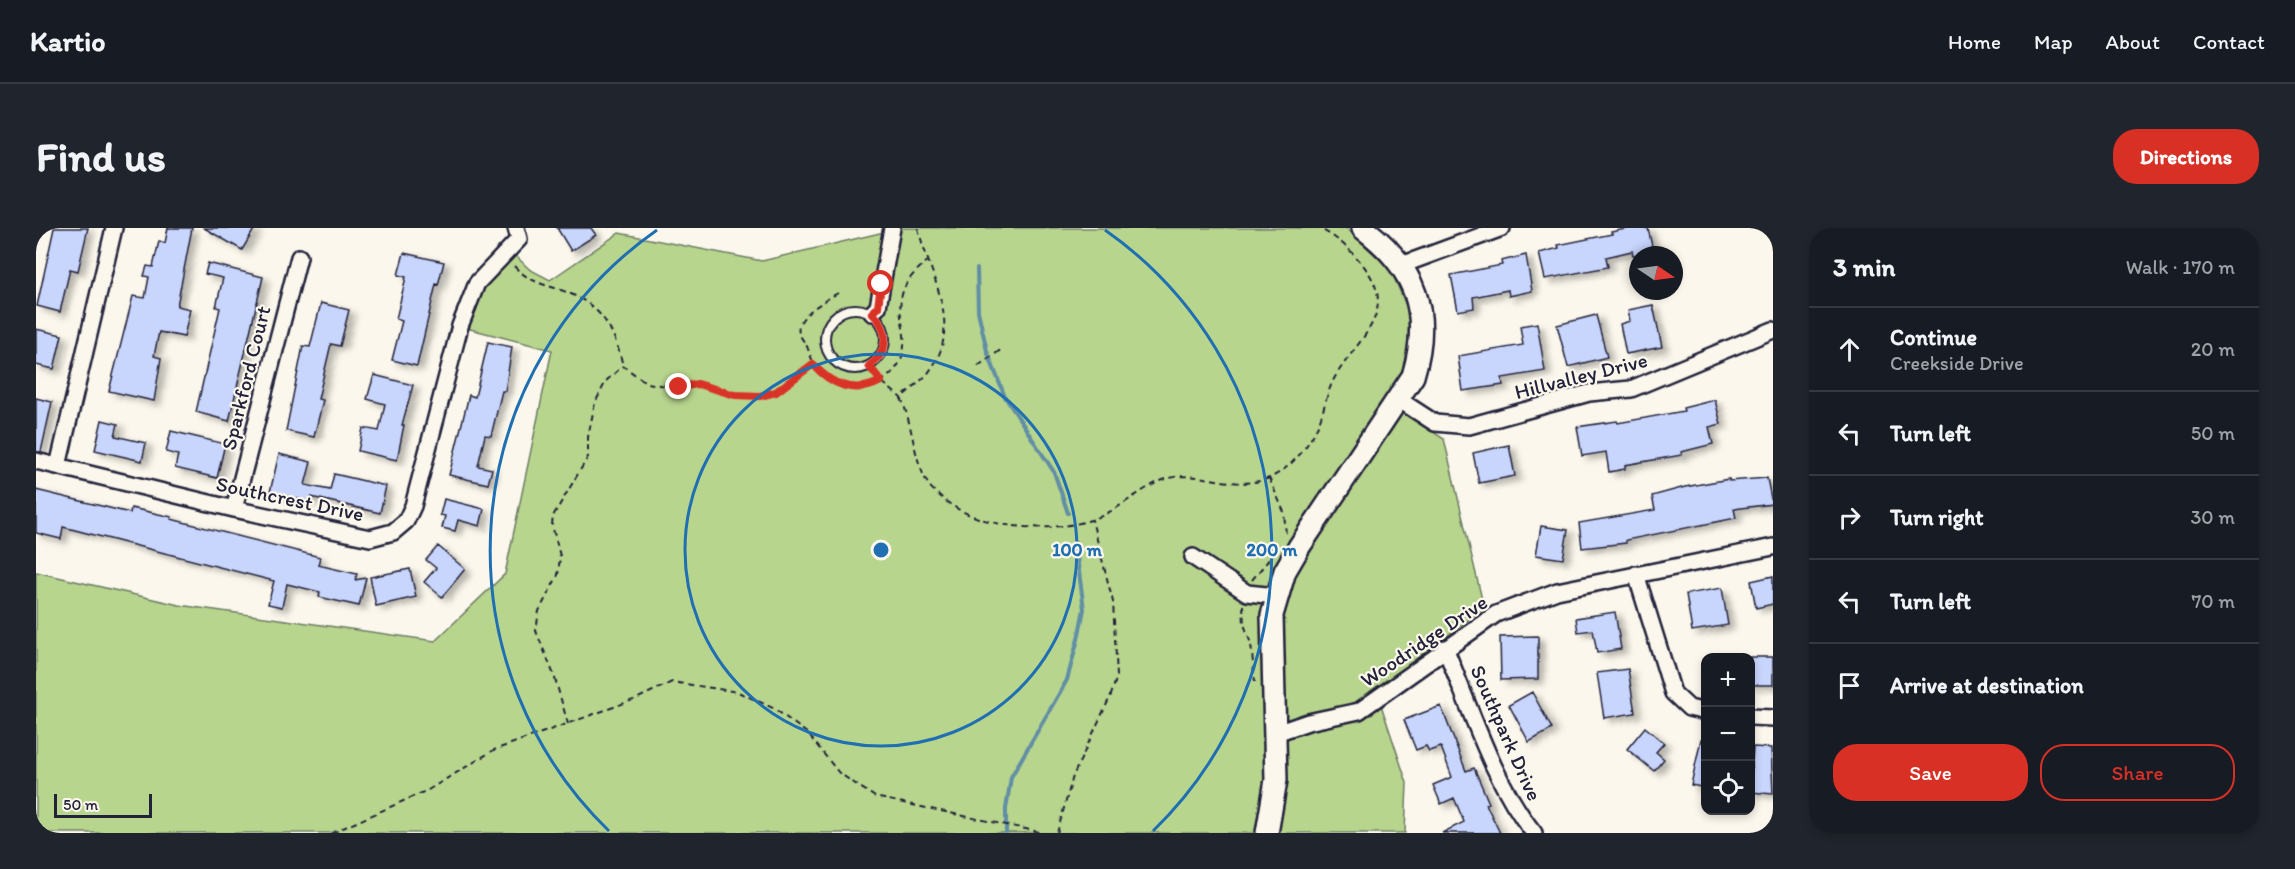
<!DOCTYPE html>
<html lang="en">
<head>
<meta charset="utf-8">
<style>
  body { margin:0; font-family:Itim,sans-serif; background:#20242c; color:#f1f3f6 }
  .controls { position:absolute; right:18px; bottom:18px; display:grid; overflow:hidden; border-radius:12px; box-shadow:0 3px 9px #0003 }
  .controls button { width:54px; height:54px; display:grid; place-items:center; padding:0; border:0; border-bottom:2px solid #363941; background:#171b24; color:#f1f3f6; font:30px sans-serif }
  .compass { position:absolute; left:1593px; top:18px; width:54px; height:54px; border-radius:50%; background:#171b24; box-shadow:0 3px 9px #0003; rotate:103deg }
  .scale { position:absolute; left:18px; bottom:15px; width:98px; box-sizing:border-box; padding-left:6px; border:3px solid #22223b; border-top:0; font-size:16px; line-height:21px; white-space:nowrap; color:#22223b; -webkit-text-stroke:4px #fbf7ec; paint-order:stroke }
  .stop { position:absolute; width:18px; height:18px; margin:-14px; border:4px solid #d93025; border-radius:50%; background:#fff }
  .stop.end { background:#d93025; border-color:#fff; box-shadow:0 2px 6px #0008 }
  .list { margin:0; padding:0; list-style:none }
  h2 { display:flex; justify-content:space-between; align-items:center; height:78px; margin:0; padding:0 24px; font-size:26px }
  h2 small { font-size:20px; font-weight:400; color:#9ea1a6 }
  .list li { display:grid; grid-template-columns:39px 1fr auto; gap:18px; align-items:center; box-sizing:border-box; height:84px; padding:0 24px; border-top:2px solid #363941 }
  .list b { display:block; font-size:22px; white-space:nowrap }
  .list p { margin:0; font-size:20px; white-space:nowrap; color:#9ea1a6 }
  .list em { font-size:20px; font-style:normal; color:#9ea1a6 }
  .actions { display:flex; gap:12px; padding:18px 24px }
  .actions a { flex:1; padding:14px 0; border:2px solid #d93025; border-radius:24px; text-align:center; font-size:21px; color:#d93025 }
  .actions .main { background:#d93025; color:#fff }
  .icon { flex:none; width:33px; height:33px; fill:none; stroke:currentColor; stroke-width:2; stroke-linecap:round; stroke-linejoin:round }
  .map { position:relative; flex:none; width:1737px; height:605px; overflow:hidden; border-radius:24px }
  header { display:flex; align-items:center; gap:36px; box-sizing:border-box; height:84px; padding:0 30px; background:#171b24; border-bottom:2px solid #363941 }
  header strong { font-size:28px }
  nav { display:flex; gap:33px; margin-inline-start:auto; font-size:21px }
  .intro { display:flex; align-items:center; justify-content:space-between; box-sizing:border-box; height:144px; padding:0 36px }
  h1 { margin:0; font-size:42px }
  .button { padding:15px 27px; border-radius:24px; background:#d93025; color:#fff; font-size:21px; font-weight:700 }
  main { display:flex; gap:36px; padding:0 36px }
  aside { flex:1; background:#171b24; border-radius:24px; box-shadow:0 3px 9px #0003 }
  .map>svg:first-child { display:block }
  .green { fill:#b7d58d; stroke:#6c7c64; stroke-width:1.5 }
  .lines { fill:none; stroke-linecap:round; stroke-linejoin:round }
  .stream { stroke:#618ea5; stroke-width:4 }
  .building { fill:#c8d5fc; stroke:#22223b; stroke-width:1.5; filter:url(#shadow) }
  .lane-casing { stroke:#22223b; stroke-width:12 }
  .street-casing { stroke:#22223b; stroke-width:20 }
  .secondary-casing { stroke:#22223b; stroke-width:26 }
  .path { stroke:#22223b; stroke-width:2; stroke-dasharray:6 4.5; stroke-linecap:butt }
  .lane { stroke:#fbf7ec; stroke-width:8 }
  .street { stroke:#fbf7ec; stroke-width:15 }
  .secondary { stroke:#fbf7ec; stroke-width:21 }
  .route { stroke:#d93025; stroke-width:8 }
  .ring { fill:none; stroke:#1f6fb2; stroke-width:3 }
  .labels { text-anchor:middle; stroke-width:4.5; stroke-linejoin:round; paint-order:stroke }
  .street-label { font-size:21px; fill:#22223b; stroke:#fbf7ec }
  .centre { fill:#1f6fb2; stroke:#fbf7ec; stroke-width:3 }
  .ring-label { font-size:18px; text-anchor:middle; font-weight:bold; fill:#1f6fb2; stroke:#fbf7ec; stroke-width:4.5; stroke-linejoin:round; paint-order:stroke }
</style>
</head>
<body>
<header>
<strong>Kartio</strong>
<nav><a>Home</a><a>Map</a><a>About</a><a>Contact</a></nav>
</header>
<div class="intro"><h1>Find us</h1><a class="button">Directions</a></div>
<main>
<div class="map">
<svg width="1737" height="605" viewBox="0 0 1737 605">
  <defs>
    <filter id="shadow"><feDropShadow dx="6" dy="4" stdDeviation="3" flood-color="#0004"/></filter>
  </defs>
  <rect width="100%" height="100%" fill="#fbf7ec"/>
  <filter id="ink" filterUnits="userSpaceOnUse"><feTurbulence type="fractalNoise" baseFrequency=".0167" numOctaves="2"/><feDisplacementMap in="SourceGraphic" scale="12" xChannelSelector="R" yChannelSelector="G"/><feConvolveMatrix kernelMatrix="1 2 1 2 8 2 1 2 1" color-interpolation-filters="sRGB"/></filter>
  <g filter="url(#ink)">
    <path class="green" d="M865 0H1310L1355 42 1373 85 1372 118 1365 149 1349 173 1408 211 1448 380 1354 451 1346 480 1371 555 1369 605H0V344L143 377 399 413 469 346 516 122 430 100 448 58 478 26 493 41 514 52 583 5 726 33Z"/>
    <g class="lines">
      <path class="stream" d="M941 41 942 83 951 123 969 169 1018 244 1032 285
        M970 605V581L975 549 1031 452 1042 411 1048 381 1039 314"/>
    </g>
    <path class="building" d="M18 0H52L42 43 34 41 24 84 1 78Z
      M132 0H156L141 78 154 81 148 109 123 104 118 128 125 130 118 173 73 163 97 68 109 70 113 49 108 48 111 38 117 39 123 13 129 15Z
      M168 0H219L206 22Z
      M521 0H555L560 7 535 23Z
      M1594 0H1612L1618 27H1597L1596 23 1570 29 1572 39 1509 51 1503 25 1523 20 1522 17 1576 6 1575 4Z
      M368 25 408 34 402 57 400 56 381 138 356 132 366 93 360 91 370 49 362 47Z
      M1490 27 1496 63 1473 68 1472 62 1437 69 1438 80 1422 83 1415 47 1466 37 1465 33Z
      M172 35 227 49 193 193 160 184 184 80 180 79 187 50 169 46Z
      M285 75 313 82 304 118 295 116 282 171 287 172 278 209 250 203 267 118 274 119Z
      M1617 77 1626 119 1590 126 1584 96 1594 93 1592 82Z
      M1560 87 1571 129 1532 139 1521 97Z
      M1501 95 1509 143 1466 150 1467 157 1427 163 1422 128 1487 117 1484 98Z
      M0 101 26 107 18 141 0 137Z
      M452 114 476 119 469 163H466L455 208 449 207 442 238 456 241 452 256 413 247 433 167 439 169Z
      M338 147 377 157 366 197H368L361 232 322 223 327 200 343 203 349 176 331 171Z
      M0 170 16 174 5 224H0Z
      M1679 172 1685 196 1673 199 1677 216 1645 224 1646 227 1589 237V241L1573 244 1570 224 1546 228 1541 199 1581 193 1582 195 1648 183 1647 180Z
      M66 192 82 196 79 208 110 215 106 233 59 222Z
      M135 203 189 216 181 250 139 240 142 227 130 224Z
      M1473 217 1479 248 1443 255 1437 225Z
      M243 226 275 234 269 257 294 262 298 246 350 258 344 285 275 269 274 274 234 264Z
      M1731 250 1736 276 1698 281 1700 290 1590 312V315L1546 320 1543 295 1619 282 1616 268 1649 259 1693 251V253Z
      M0 262 94 285 95 280 136 289 135 291 284 329 282 337 321 346 319 352 330 350 323 378 283 369 284 364 251 356 246 379 232 376 238 353 27 299 25 311 0 305Z
      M408 271 448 281 444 298 422 292 419 303 406 300 409 288 404 287Z
      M1505 298 1532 302 1527 331 1500 327Z
      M402 318 429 341 406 369 388 354 400 340 390 332Z
      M374 341 380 369 340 378 334 349Z
      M1737 348V376L1720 380 1715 353Z
      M1686 360 1692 397 1656 403 1650 366Z
      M1579 384 1585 421 1561 425 1557 402 1542 404 1540 390Z
      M1502 408V451L1465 452 1464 409Z
      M1714 429H1737V457H1714Z
      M1592 441 1599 485 1568 490 1561 445Z
      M1496 464 1516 501 1493 514 1473 477Z
      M1405 478 1430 543 1438 540 1453 575 1450 576 1464 605H1406L1428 594 1418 570 1405 576 1397 557 1416 549 1405 519 1393 523 1390 518 1380 522 1368 492Z
      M1609 499 1628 515 1620 524 1628 531 1618 543 1591 521Z
      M1665 511H1670V560L1655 557Z
      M1717 519 1735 520 1737 566 1714 564Z"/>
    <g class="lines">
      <g class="lane-casing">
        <path id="lane" d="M789 111a30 30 0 1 1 60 0a30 30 0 1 1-60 0Z"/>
      </g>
      <g class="street-casing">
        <path id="street" d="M1363 38 1466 0
          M836 85 842 79 856 0
          M1362 171 1399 195 1433 198 1553 165 1595 161 1737 102
          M0 233 198 281 334 310 357 304 370 293 377 278 424 98 441 55 483 11 480 0
          M22 238 78 0
          M198 281 263 29
          M1157 329 1211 365 1240 368
          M1600 346 1637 465 1653 480 1670 484
          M1409 420C1435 481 1456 552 1498 605
          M1714 489 1737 490
          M1240 505 1272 494 1323 483 1460 386 1521 363 1737 319"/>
      </g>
      <g class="secondary-casing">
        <path id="secondary" d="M1231 605 1240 552 1236 387 1249 343 1263 319 1377 148C1396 85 1380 40 1327 0"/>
      </g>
      <path class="path" d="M882 0C893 46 927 96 895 141 888 152 874 161 865 170 877 197 877 230 892 256 895 261 901 265 905 269 940 301 1010 306 1055 292 1081 284 1102 262 1127 252 1162 239 1195 265 1233 250 1257 240 1277 213 1285 189 1289 177 1292 162 1298 151 1321 110 1365 85 1327 37 1314 21 1300 8 1282 0
        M478 38C491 52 505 56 522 61 564 75 577 97 587 138
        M802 65C790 72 758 89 763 105 765 111 770 115 772 121 776 133 781 144 792 151 820 169 865 156 868 118 870 102 862 88 865 72 867 55 879 43 893 32
        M833 138 845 153 865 170
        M942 138 966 121
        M1233 250 1248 284 1250 307
        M1216 352 1239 324
        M1207 377 1208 396 1215 416 1219 454
        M532 496 518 447 500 403 503 383 522 347 524 328 516 297 517 288 552 229V209L559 175 570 153 587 138 611 155 643 160 662 156 699 167 724 168 740 164 777 136
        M296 605 392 562 458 522 600 471 636 454 702 464 739 481 772 506 803 545 839 569 1008 605
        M1021 605 1037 548 1075 467 1081 448 1077 374 1056 292"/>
      <use href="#lane" class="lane"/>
      <use href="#street" class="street"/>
      <use href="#secondary" class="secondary"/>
    </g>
  </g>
  <g class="lines" filter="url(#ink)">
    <path class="route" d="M643 159 662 156 699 167 724 168 740 164 777 136C795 157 819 167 845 153L833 138C853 124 854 101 836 85L842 79 845 56"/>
  </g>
  <g class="ring">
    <circle cx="845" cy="322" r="196"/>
    <path d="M573 603A391 391 0 0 1 621 2M1069 2A391 391 0 0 1 1117 603"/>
  </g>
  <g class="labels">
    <g class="street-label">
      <text transform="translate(1545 148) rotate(-14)" y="7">Hillvalley Drive</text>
      <text transform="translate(210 150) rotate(-76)" y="7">Sparkford Court</text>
      <text transform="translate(254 271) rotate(12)" y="7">Southcrest Drive</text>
      <text transform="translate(1388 413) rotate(-34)" y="7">Woodridge Drive</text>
      <text transform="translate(1470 505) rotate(66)" y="7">Southpark Drive</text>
    </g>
  </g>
  <circle cx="845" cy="322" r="9" class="centre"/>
  <g class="ring-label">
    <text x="1041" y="328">100 m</text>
    <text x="1236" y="328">200 m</text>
  </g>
</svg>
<div class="controls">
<button>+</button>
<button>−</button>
<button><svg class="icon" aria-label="locate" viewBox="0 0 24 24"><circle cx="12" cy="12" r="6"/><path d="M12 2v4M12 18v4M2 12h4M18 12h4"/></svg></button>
</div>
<svg class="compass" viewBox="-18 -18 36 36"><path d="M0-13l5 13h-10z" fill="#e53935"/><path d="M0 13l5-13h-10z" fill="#9ea1a6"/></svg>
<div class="scale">50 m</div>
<div class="stop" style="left:845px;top:56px"></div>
<div class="stop end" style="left:643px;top:159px"></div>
</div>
<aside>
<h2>3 min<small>Walk · 170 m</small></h2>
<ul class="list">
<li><svg class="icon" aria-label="ahead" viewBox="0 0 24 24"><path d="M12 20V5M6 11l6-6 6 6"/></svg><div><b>Continue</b><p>Creekside Drive</p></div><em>20 m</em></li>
<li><svg class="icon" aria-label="left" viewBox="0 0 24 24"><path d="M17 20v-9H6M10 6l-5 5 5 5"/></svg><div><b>Turn left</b></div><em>50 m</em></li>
<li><svg class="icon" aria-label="right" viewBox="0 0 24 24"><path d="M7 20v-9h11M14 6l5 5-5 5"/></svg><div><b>Turn right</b></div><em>30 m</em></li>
<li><svg class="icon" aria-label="left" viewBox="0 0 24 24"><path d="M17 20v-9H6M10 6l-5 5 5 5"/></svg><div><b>Turn left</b></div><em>70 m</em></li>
<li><svg class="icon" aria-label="arrive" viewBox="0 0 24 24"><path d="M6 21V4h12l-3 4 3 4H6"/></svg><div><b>Arrive at destination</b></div></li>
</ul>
<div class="actions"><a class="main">Save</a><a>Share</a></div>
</aside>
</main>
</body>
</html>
